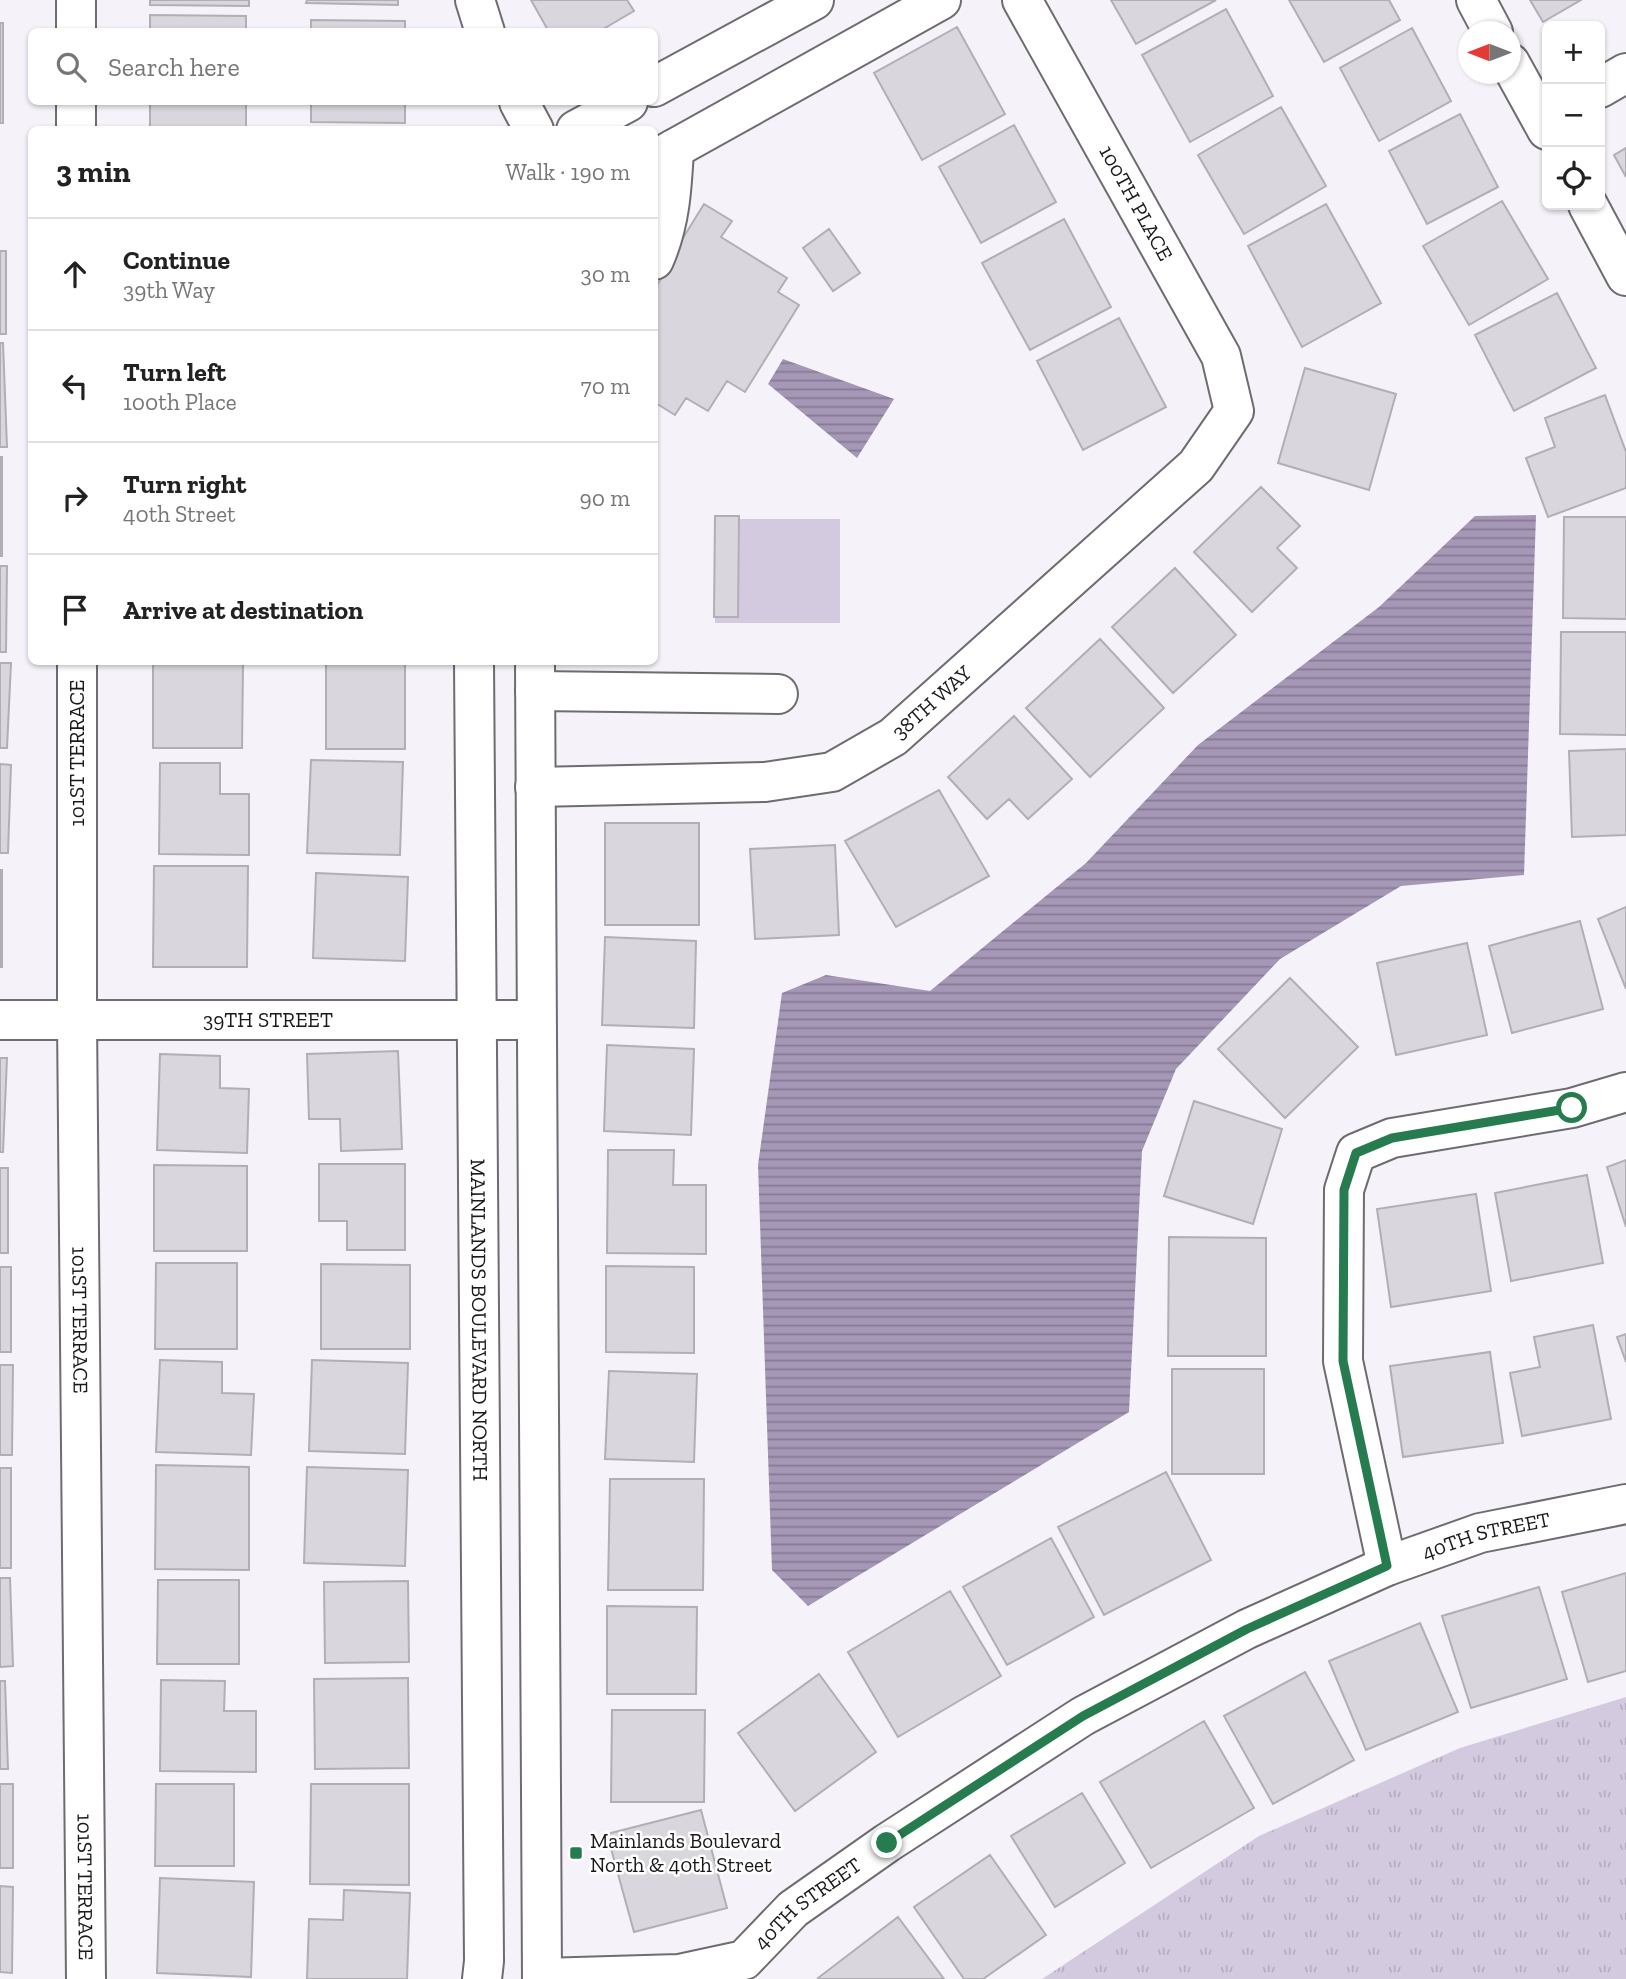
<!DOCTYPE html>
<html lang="en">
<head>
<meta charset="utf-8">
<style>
  body { margin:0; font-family:"Zilla Slab",serif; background:#f2f2f2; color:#222 }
  .controls { position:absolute; right:21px; top:21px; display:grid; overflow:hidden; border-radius:10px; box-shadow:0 2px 5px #0004 }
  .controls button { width:63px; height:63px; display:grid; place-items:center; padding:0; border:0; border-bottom:2px solid #e0e0e0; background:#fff; color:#222; font:35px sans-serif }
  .compass { position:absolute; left:1458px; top:21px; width:63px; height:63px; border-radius:50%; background:#fff; box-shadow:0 2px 5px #0004; rotate:270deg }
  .stop { position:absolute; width:21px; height:21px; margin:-16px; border:5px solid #277c4f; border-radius:50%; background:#fff }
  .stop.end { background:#277c4f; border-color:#fff; box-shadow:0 2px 7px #0008 }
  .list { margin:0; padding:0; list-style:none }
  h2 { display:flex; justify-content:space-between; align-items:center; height:91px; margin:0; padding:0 28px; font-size:30px }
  h2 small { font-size:23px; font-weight:400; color:#767676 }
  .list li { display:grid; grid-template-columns:46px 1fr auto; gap:21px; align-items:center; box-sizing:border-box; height:112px; padding:0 28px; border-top:2px solid #e0e0e0 }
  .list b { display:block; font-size:26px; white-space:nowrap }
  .list p { margin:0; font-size:23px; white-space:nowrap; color:#767676 }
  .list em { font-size:23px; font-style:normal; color:#767676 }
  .icon { flex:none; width:38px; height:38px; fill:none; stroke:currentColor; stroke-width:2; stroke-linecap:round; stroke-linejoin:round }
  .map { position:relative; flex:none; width:1626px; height:1979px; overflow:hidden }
  .search { position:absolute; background:#fff; box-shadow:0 2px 5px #0004; left:28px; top:28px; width:630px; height:77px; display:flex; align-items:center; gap:18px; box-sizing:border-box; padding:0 24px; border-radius:10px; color:#767676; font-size:26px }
  .panel { position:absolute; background:#fff; box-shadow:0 2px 5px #0004; left:28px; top:126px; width:630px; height:539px; border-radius:10px }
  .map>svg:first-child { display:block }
  .grass { fill:url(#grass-tufts) }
  .pitch { fill:#d4cae0 }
  .water { fill:url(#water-rules) }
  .building { fill:#d9d7dd; stroke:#b1afb5; stroke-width:2 }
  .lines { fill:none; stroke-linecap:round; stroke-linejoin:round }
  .minor-casing { stroke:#6e6b71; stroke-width:42 }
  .minor { stroke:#fff; stroke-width:38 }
  .route { stroke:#277c4f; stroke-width:9 }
  .poi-dot { fill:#277c4f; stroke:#fff; stroke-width:2.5 }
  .labels { text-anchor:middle; stroke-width:5; stroke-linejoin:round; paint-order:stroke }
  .street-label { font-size:21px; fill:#19181b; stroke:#fff }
  .poi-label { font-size:21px; fill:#19181b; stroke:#fff; text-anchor:start }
</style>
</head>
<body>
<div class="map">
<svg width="1626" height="1979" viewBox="0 0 1626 1979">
  <defs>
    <pattern id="grass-tufts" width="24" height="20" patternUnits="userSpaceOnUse" patternTransform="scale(1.75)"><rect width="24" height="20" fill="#d4cae0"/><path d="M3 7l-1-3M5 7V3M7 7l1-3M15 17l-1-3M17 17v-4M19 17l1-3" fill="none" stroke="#b5adc0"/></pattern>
    <pattern id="water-rules" width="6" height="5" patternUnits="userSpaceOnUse" patternTransform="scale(1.75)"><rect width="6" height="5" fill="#a597b6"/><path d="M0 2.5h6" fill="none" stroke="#867a93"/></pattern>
  </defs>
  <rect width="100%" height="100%" fill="#f5f2f9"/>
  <path class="grass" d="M1626 1697V1979H1042L1259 1836 1460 1748Z"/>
  <path class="pitch" d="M715 519H840V623H715Z"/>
  <path class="water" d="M783 359 894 399 857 458 768 384Z
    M1536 515 1524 875 1401 886 1280 959 1176 1069 1142 1151 1129 1412 808 1606 772 1570 758 1165 782 993 826 975 930 991 1086 863 1198 745 1379 607 1475 516Z"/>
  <path class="building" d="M150 0H249V6L150 5Z
    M307 0H398V5L306 3Z
    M531 0H627L634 11 598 32H549Z
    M1111 0H1216L1136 44Z
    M1289 0H1389L1400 20 1324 62Z
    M1530 0H1581L1543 22Z
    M1226 9 1273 96 1190 142 1142 55Z
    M150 15 246 16V32H150Z
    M311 20 405 21V32H311Z
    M0 23H3V123H0Z
    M957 27 1005 114 922 160 874 73Z
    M1412 28 1451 101 1379 141 1340 68Z
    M150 102H246V130H150Z
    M311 102H405V123L311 122Z
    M1281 107 1326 186 1244 234 1198 155Z
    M1460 114 1498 187 1427 224 1389 151Z
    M1014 125 1056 202 981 243 939 167Z
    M1626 148V177L1614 155Z
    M1502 201 1548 279 1469 325 1423 246Z
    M704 204 732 221 721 237 787 278 778 292 799 305 745 392 727 381 708 411 686 398 675 415 654 402V290L667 269 665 267Z
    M1326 204 1381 303 1302 347 1248 246Z
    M1064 219 1111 307 1030 350 982 263Z
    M829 229 860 273 833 291 803 248Z
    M0 251H6V334H0Z
    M1557 293 1596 368 1514 411 1475 335Z
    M1119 318 1166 407 1083 450 1037 361Z
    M0 343H3L7 447H0Z
    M1305 368 1396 394 1369 490 1278 463Z
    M1605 395 1626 452V488L1548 517 1526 458 1555 447 1545 418Z
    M0 457H2V556H0Z
    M1261 487 1300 526 1277 548 1297 568 1252 612 1194 552Z
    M715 516H739L738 617H714Z
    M1564 517H1626V619L1563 618Z
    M0 566H7L6 652H0Z
    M1175 568 1236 635 1173 693 1112 627Z
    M1561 632H1626V735L1560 734Z
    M1100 639 1164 708 1090 777 1026 708Z
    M326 662H405V749H326Z
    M0 663H11L7 748H0Z
    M153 664H243L242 748H153Z
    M1014 716 1072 779 1028 819 1009 799 987 819 948 777Z
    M1626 749V835L1572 837 1569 751Z
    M311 760 403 762 400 855 307 853Z
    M160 763H220V794H249V855L159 854Z
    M0 764 11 765 8 853H0Z
    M939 790 989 876 896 927 845 841Z
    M605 823H699V925H605Z
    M835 845 839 935 755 939 750 849Z
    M154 866H248L247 967H153Z
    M0 870H2V967H0Z
    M316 873 408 877 405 961 313 958Z
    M1626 907V989L1598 919Z
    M1580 921 1603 1009 1512 1033 1489 946Z
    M605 937 696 941 694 1028 602 1025Z
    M1467 943 1487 1035 1396 1055 1377 963Z
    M1290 978 1358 1047 1285 1118 1218 1049Z
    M607 1045 694 1049 691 1135 604 1131Z
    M398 1051 402 1149 341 1151 340 1119H309L307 1054Z
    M160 1054 220 1056V1088L249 1089 247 1153 157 1150Z
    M0 1058H7L3 1152H0Z
    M1194 1101 1282 1129 1253 1224 1164 1196Z
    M608 1150H674L673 1185H706V1254L607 1253Z
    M1626 1160V1227L1607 1167Z
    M319 1164H405V1250H347V1221H319Z
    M154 1165 247 1166V1251H154Z
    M0 1168H8V1253H0Z
    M1587 1175 1603 1263 1511 1281 1495 1193Z
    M1476 1194 1491 1291 1391 1307 1377 1209Z
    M1169 1237 1266 1238V1356H1168Z
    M156 1263H237V1349H155Z
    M321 1264 410 1265V1349H321Z
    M606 1266 694 1267V1353L606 1352Z
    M0 1267H11V1352H0Z
    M1593 1325 1611 1419 1522 1436 1510 1373 1540 1367 1534 1337Z
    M1626 1334V1362L1617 1337Z
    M1490 1352 1503 1443 1403 1457 1390 1366Z
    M160 1360 222 1362V1393L254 1394 251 1455 156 1452Z
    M312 1360 408 1363 405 1454 309 1451Z
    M0 1365H13L12 1455H0Z
    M1172 1369H1264V1474H1172Z
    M609 1371 697 1374 694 1462 605 1459Z
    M156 1465 249 1467V1570L155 1569Z
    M307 1467 408 1470 405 1566 304 1563Z
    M0 1468H11V1568H0Z
    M1166 1472 1211 1560 1104 1615 1058 1527Z
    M610 1479H704L703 1590H608Z
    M1051 1538 1094 1617 1007 1665 963 1587Z
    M1626 1573V1671L1588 1682 1562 1592Z
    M0 1578H10L13 1666 0 1667Z
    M158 1580H239V1664H157Z
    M408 1581 409 1662 325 1663 324 1582Z
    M1539 1587 1567 1679 1471 1708 1442 1616Z
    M950 1591 1001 1676 898 1737 848 1652Z
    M607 1606 697 1607 696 1694H607Z
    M1420 1623 1458 1712 1366 1750 1329 1661Z
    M1305 1672 1354 1760 1273 1804 1224 1716Z
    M819 1674 876 1752 795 1811 738 1733Z
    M408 1678 409 1768 315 1769 314 1679Z
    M161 1680 225 1681 224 1711H256V1772L160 1771Z
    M0 1681H5L8 1769H0Z
    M612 1710H705L704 1802H611Z
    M1204 1721 1254 1808 1151 1868 1100 1782Z
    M0 1784H13V1868H0Z
    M156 1784H234V1866H155Z
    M311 1784H409V1885L310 1884Z
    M1082 1793 1125 1863 1055 1907 1011 1836Z
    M701 1810 727 1908 634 1932 607 1834Z
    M990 1855 1046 1935 983 1979H964L914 1907Z
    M160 1878 254 1882 251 1977 157 1973Z
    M0 1886 13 1887 12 1973 0 1972Z
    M344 1890 410 1893 407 1979H307L309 1919 343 1920Z
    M898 1917 944 1979H819L818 1978Z"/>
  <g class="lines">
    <g class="minor-casing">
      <g id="minor">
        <path d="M76 0V32"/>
        <path d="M475 0 485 32"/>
        <path d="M1476 0 1493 32"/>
        <path d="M1510 63 1547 130"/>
        <path d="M654 87 814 0"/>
        <path d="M1600 88 1626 73"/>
        <path d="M76 102V130"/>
        <path d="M519 102 534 130"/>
        <path d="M576 130 628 102"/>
        <path d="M654 160 941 0"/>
        <path d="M1588 205 1626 276"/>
        <path d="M654 260C670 224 672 188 674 149"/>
        <path id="s1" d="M77 662V1020L86 1979"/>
        <path id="s2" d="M474 662 484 1961 482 1979"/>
        <path d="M535 662 542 1979"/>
        <path d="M535 691 778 694"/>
        <path id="s3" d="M535 787 765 782 832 772 893 737 1196 466 1234 411 1221 356 1022 0"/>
        <path id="s4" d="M0 1020H535"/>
        <path d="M1387 1566 1343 1361 1344 1190 1356 1153 1392 1138 1572 1108 1626 1092"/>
        <path id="s5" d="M542 1978 679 1974 744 1960 793 1909 887 1843 1083 1716 1247 1629 1387 1566 1480 1533 1626 1504"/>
      </g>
    </g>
    <use href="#minor" class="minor"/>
  </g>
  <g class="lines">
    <path class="route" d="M887 1843 1083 1716 1247 1629 1387 1566 1343 1361 1344 1190 1356 1153 1392 1138 1572 1108"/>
  </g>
  <rect class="poi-dot" x="569" y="1846" width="14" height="14" rx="3.5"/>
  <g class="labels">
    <g class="street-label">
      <text transform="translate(1136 203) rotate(61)" y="7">100TH PLACE</text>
      <text dy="7" stroke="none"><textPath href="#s3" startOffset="420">38TH WAY</textPath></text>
      <text transform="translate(77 753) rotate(-90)" y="7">101ST TERRACE</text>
      <text dy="7" stroke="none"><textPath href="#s4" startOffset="268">39TH STREET</textPath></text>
      <text dy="7" stroke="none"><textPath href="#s1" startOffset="658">101ST TERRACE</textPath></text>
      <text dy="7" stroke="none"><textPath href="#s2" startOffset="658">MAINLANDS BOULEVARD NORTH</textPath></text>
      <text dy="7" stroke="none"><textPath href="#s5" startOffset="1066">40TH STREET</textPath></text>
      <text dy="7" stroke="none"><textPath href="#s1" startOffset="1225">101ST TERRACE</textPath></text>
      <text dy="7" stroke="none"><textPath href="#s5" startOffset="289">40TH STREET</textPath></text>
    </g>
    <g class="poi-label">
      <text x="590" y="1848">Mainlands Boulevard<tspan x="590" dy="24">North &amp; 40th Street</tspan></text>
    </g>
  </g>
</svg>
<div class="controls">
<button>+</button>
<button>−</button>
<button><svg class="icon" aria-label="locate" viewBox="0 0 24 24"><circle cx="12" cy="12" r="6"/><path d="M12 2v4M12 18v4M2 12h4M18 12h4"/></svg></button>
</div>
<svg class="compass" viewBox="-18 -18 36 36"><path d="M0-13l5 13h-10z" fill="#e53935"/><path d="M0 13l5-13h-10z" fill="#767676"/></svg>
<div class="stop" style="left:1572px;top:1108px"></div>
<div class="stop end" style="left:887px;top:1843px"></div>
<div class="search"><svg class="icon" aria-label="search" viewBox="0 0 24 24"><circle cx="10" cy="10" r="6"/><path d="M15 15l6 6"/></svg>Search here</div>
<section class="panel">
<h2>3 min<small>Walk · 190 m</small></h2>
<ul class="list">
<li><svg class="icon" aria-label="ahead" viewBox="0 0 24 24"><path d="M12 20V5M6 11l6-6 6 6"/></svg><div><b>Continue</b><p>39th Way</p></div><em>30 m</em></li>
<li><svg class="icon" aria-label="left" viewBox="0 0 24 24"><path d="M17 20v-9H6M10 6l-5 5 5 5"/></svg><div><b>Turn left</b><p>100th Place</p></div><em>70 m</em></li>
<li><svg class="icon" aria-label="right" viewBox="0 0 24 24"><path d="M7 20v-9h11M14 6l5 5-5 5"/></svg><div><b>Turn right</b><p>40th Street</p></div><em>90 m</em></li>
<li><svg class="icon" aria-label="arrive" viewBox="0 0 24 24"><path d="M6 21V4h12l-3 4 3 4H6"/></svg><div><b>Arrive at destination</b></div></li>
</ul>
</section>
</div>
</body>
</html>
